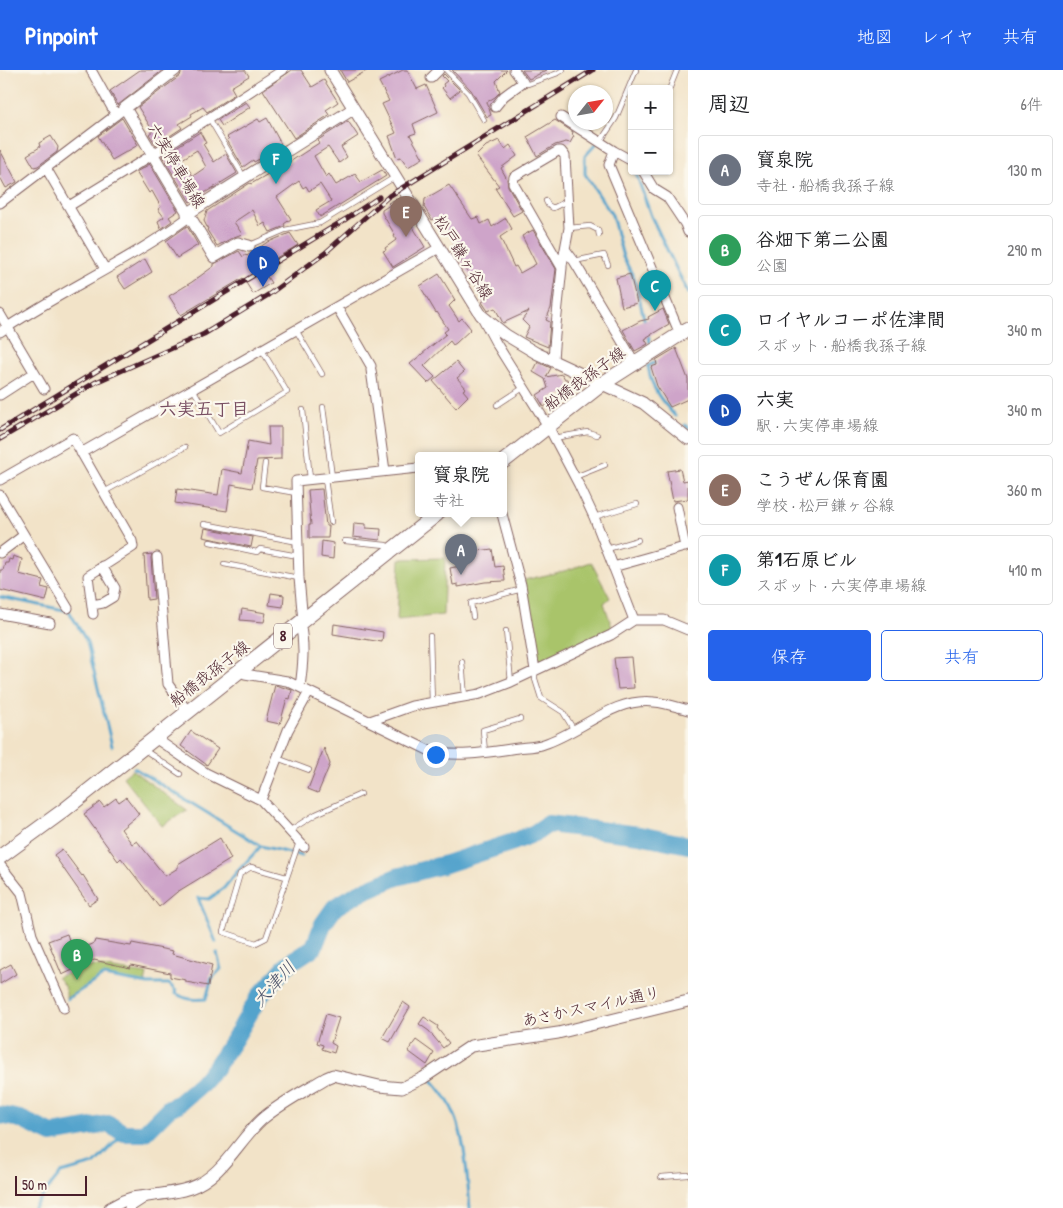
<!DOCTYPE html>
<html lang="ja">
<head>
<meta charset="utf-8">
<style>
  body { margin:0; font-family:"Patrick Hand","Klee One",sans-serif; background:#f2f2f2; color:#202124 }
  .controls { position:absolute; right:15px; top:15px; display:grid; overflow:hidden; border-radius:5px; box-shadow:0 1px 4px #0004 }
  .controls button { width:45px; height:45px; display:grid; place-items:center; padding:0; border:0; border-bottom:1px solid #e0e0e0; background:#fff; color:#202124; font:25px sans-serif }
  .compass { position:absolute; left:568px; top:15px; width:45px; height:45px; border-radius:50%; background:#fff; box-shadow:0 1px 4px #0004; rotate:59deg }
  .scale { position:absolute; left:15px; bottom:12px; width:72px; box-sizing:border-box; padding-left:5px; border:2px solid #4a1f2b; border-top:0; font-size:14px; line-height:18px; white-space:nowrap; color:#4a1f2b; -webkit-text-stroke:4px #fbf7ec; paint-order:stroke }
  .you { position:absolute; left:435px; top:684px; width:18px; height:18px; margin:-12px; border:4px solid #fff; border-radius:50%; background:#1a73e8; box-shadow:0 0 0 8px #1a73e833 }
  .badge { display:grid; place-items:center; width:32px; height:32px; border-radius:50%; background:#2563eb; color:#fff; font-size:16px; font-weight:700 }
  .pin { position:absolute; translate:-50% -41px; filter:drop-shadow(0 1px 2px #0008) }
  .pin::after { content:''; position:absolute; top:26px; width:18px; height:15px; background:inherit; clip-path:polygon(0 0,100% 0,50% 100%) }
  .popup { position:absolute; left:415px; top:382px; width:92px; height:65px; box-sizing:border-box; display:grid; place-content:center; border-radius:5px; background:#fff; filter:drop-shadow(0 1px 4px #0005); font-size:16px; white-space:nowrap; color:#757577 }
  .popup b { font-size:19px; color:#202124 }
  .popup::after { content:''; position:absolute; left:50%; top:100%; margin-left:-10px; border:10px solid transparent; border-top-color:#fff }
  .list { margin:0; padding:0; list-style:none }
  h2 { display:flex; justify-content:space-between; align-items:center; height:65px; margin:0; padding:0 20px; font-size:21px }
  h2 small { font-size:16px; font-weight:400; color:#757577 }
  .list li { display:grid; grid-template-columns:32px 1fr auto; gap:15px; align-items:center; box-sizing:border-box; height:70px; margin:0 10px 10px; padding:0 10px; border:1px solid #e0e0e0; border-radius:5px }
  .list b { display:block; font-size:19px; white-space:nowrap }
  .list p { margin:0; font-size:16px; white-space:nowrap; color:#757577 }
  .list em { font-size:16px; font-style:normal; color:#757577 }
  .actions { display:flex; gap:10px; padding:15px 20px }
  .actions a { flex:1; padding:11px 0; border:1px solid #2563eb; border-radius:5px; text-align:center; font-size:18px; color:#2563eb }
  .actions .main { background:#2563eb; color:#fff }
  .map { position:relative; flex:none; width:688px; height:1138px; overflow:hidden }
  header { display:flex; align-items:center; gap:30px; box-sizing:border-box; height:70px; padding:0 25px; background:#2563eb; color:#fff }
  header strong { font-size:24px }
  nav { display:flex; gap:28px; margin-inline-start:auto; font-size:18px }
  main { display:flex }
  aside { flex:1; background:#fff }
  .map>svg:first-child { display:block }
  .green { fill:#a9c46a; stroke:#7a724a }
  .lines { fill:none; stroke-linecap:round; stroke-linejoin:round }
  .stream { stroke:#52a3cc; stroke-width:3 }
  .river { stroke:#52a3cc; stroke-width:18 }
  .building { fill:#cea4c9; fill-rule:evenodd }
  .lane-casing { stroke:#856462; stroke-width:6 }
  .street-casing { stroke:#856462; stroke-width:11 }
  .secondary-casing { stroke:#856462; stroke-width:13 }
  .primary-casing { stroke:#856462; stroke-width:16 }
  .lane { stroke:#fff; stroke-width:4.5 }
  .street { stroke:#fff; stroke-width:9 }
  .secondary { stroke:#fff; stroke-width:11 }
  .primary { stroke:#fff; stroke-width:14 }
  .rail-casing { stroke:#4a1f2b; stroke-width:5 }
  .rail { stroke:#fbf7ec; stroke-width:3; stroke-dasharray:9; stroke-linecap:butt }
  .labels { text-anchor:middle; stroke-width:4.5; stroke-linejoin:round; paint-order:stroke }
  .shield { fill:#fbf7ec; stroke:#7f6065; stroke-width:1 }
  .shield-label { font-size:15px; font-weight:bold; fill:#4a1f2b }
  .street-label { font-size:16px; fill:#4a1f2b; stroke:#fbf7ec }
  .neighbourhood-label { font-size:18px; font-weight:bold; fill:#784e62; stroke:#fbf7ec }
  .water-label { font-size:18px; font-style:italic; fill:#4d546b; stroke:#fbf7ec }
</style>
</head>
<body>
<header>
<strong>Pinpoint</strong>
<nav><a>地図</a><a>レイヤ</a><a>共有</a></nav>
</header>
<main>
<div class="map">
<svg width="688" height="1138" viewBox="0 0 688 1138">
  <rect width="100%" height="100%" fill="#fbf7ec"/>
  <filter id="ink" filterUnits="userSpaceOnUse"><feTurbulence type="fractalNoise" baseFrequency=".02" numOctaves="2"/><feDisplacementMap in="SourceGraphic" scale="10" xChannelSelector="R" yChannelSelector="G"/><feConvolveMatrix kernelMatrix="1 2 1 2 8 2 1 2 1" color-interpolation-filters="sRGB"/></filter>
  <filter id="wash" filterUnits="userSpaceOnUse"><feTurbulence type="fractalNoise" baseFrequency=".0096" numOctaves="4" result="noise"/><feDisplacementMap in="SourceGraphic" scale="20" xChannelSelector="R" yChannelSelector="G"/><feGaussianBlur stdDeviation="1.12" result="paint"/><feColorMatrix in="noise" values="0 0 0 0 0 0 0 0 0 0 0 0 0 0 0 0 0 1.4 0 .05"/><feComposite in="paint" operator="in"/></filter>
  <g filter="url(#wash)">
    <rect width="100%" height="100%" fill="#f2e3c8"/>
    <path class="green" d="M445 488 443 545 397 550 400 489Z
      M591 492 610 528 604 533 613 560 541 596 538 594 524 510 564 501Z
      M132 700 187 740 162 756 123 707Z
      M93 896 147 904 145 913 102 906 66 928C67 918 63 914 57 907Z"/>
    <g class="lines">
      <path class="stream" d="M596 74 585 86V104L612 145 623 187 635 210 645 253
        M636 103 651 146 688 223
        M648 264 650 272
        M654 293 648 296C652 320 660 329 675 346
        M685 355 688 358
        M0 527 69 541 87 572 112 676
        M134 698 261 776 302 786
        M216 872 198 828 209 829 224 818 236 803 261 776
        M67 929 103 906 148 914H169L176 921 175 923C186 930 194 930 206 929L212 908 221 899 217 883
        M431 1009C440 1019 448 1029 453 1041 466 1069 467 1108 470 1138
        M33 1138 61 1103 94 1094 124 1063"/>
      <path class="river" d="M0 1045 20 1049 52 1064 108 1054 124 1063H144L169 1038 178 1034 201 1014 215 998 235 968 259 927 288 894 314 877 323 854 335 837 359 823 397 807 446 794 513 772 535 763 548 754 639 765 688 775"/>
    </g>
    <g id="blocks">
      <path class="building" d="M140 0H163L118 35 110 21Z
        M182 0H245L249 6 231 17 235 24 207 42 203 37 191 44 192 46 179 54 182 58 156 75 149 64 153 61 138 37 180 6Z
        M292 0H301L312 17 324 10 338 32 326 40 329 45 294 68 263 20Z
        M340 0H368L347 12Z
        M403 0H407L417 19 426 15 438 42 413 54 416 63 410 65 423 88 408 97 401 87 397 88 389 66 396 63 382 34 389 31 379 12Z
        M452 0H507L496 11 500 22 495 27 487 32 491 45 487 47 471 20Z
        M522 0H547L529 9Z
        M444 4 460 20 450 28 442 18 444 16 443 14 447 11 442 6Z
        M246 32 250 37 222 56 218 50Z
        M122 48 138 75 112 90 98 66Z
        M267 48 281 74 269 81 270 83 254 92 253 90 243 97 227 70 229 69 227 67 258 49 260 52Z
        M555 50 573 62 572 65 574 66 570 73 566 72 555 75 537 86 527 67Z
        M348 51 358 66 341 77 347 87 339 93 328 77 314 86 326 107 329 104 336 115 355 104 361 112 382 100 386 106 320 147 316 140 331 131 320 114 309 121 306 116 303 118 299 111 277 127 291 149 284 154 285 156 270 162 265 153 260 156 252 140 234 152 242 164 234 167 217 176 207 160 208 159 204 151 207 141 250 113 251 114 268 104 267 102 282 93 285 95 319 73 318 70Z
        M200 62 206 73 203 74 214 92 226 84 237 103 190 132 162 86ZM197 80 206 97 193 106 182 89Z
        M51 66 58 77 57 82 38 96 34 97 27 85 40 77 39 73Z
        M499 70 505 79 510 75 517 86 501 98 507 109 508 116 522 141 513 146 495 118 499 116 476 86 486 76Z
        M0 80 17 112 6 118 0 107Z
        M150 94 178 141 169 147 172 151 161 159 158 151 164 147 158 139 161 137 152 121 149 123 136 102Z
        M449 115 472 149 478 147 481 154 489 150 492 157 506 148 512 159 500 167 514 197 516 196 520 203 536 194 522 166 533 160 556 199 551 238 546 250 550 252 548 277 524 267 529 257 522 250 529 241 503 253 495 238 488 241 482 232 485 230 459 188 463 186 441 152 438 154 434 149 432 150 424 137 425 129Z
        M396 129 425 177 393 197 383 181 386 180 385 178 396 170 394 166 395 165 382 143V140L390 135 388 133Z
        M187 156 198 175 177 188 166 171Z
        M290 163 298 175 261 197 271 213 253 224 243 208 181 245 169 226 192 212 214 196V194L239 181 243 187 246 185 247 186 266 173Z
        M145 189 152 202 125 219 117 207Z
        M439 204 455 230 449 236 459 251 462 248 471 259 456 273 453 275 450 271 424 296 435 307 428 313 410 294 446 264 444 262 448 259 437 242 436 243 420 216Z
        M630 204 637 233 622 237 616 208Z
        M663 239 669 254 647 267V268L645 269 648 274 635 281 623 260 640 251 649 249 648 247Z
        M676 278 688 309V329L670 337 657 316 651 297 657 295 656 290Z
        M456 292 464 302 457 308 466 318 463 320 468 326 456 338 433 311Z
        M538 292 551 298 546 307 562 304 565 309H567L570 317 567 318 568 323 551 327 554 331 544 337 537 325 548 318 545 309 533 302Z
        M268 357H281V389L257 390 252 418 231 414 227 441 175 433 177 419 218 425 222 399 242 403 248 371 269 375Z
        M680 399 683 411 688 410V429L673 431 667 401Z
        M322 419 326 456H329L328 468H309V455H311L308 420Z
        M354 453 366 454V458L381 459 380 470 353 467Z
        M205 458 253 467 251 477 203 467Z
        M322 471 334 473 333 489 321 487Z
        M492 479 495 497 503 496 505 511 485 512 458 517V514L453 515 450 498 466 495 464 483Z
        M152 484 151 488 154 529 147 530 144 485Z
        M13 486 22 489 19 504 43 510 41 517 49 519 46 531 0 520V500H3L5 493H8L9 489 12 490Z
        M271 523 284 525 283 537 269 535Z
        M242 539 266 543 264 552 240 550Z
        M334 554 383 562 382 572 333 564Z
        M631 587 634 618 618 619 614 588Z
        M275 615 292 620 290 629 287 628 280 654 266 651Z
        M191 661 218 679 207 695 181 676Z
        M324 678 330 694 318 723 308 719Z
        M126 727 139 744 121 759 132 774 137 771 165 806 178 798V794L220 768 231 789 177 822 159 837 121 788 118 791 84 744 100 732 104 737 116 728 119 732Z
        M62 779 82 806 83 805 98 829 89 835 54 785Z
        M67 864 73 882 94 873 95 870 131 876 132 873 173 881 172 884 212 895 208 916 186 912V910L170 907V903L131 895 130 898 94 890 62 905 48 871Z
        M11 894 16 904 0 914V900Z
        M403 932 410 937 390 972 382 968Z
        M326 944 339 948 331 973 336 976 334 983 322 979 323 975 317 973Z
        M424 947 438 956 437 958 449 973 443 978 429 961 419 954Z
        M416 970 434 983 427 995 408 981Z"/>
    </g>
  </g>
  <g filter="url(#ink)">
    <use href="#blocks" fill-opacity="0" stroke="#856462" stroke-width="1"/>
    <g class="lines">
      <g class="lane-casing">
        <path id="lane" d="M446 0 468 23 484 50
          M523 12 528 14 558 3 563 0
          M669 20 677 0
          M209 48 244 107
          M600 72 616 48 636 0
          M546 131 548 135 553 138 567 131
          M569 158 590 156 598 160 599 165
          M250 175 285 160 320 153 395 107
          M574 191 604 185 608 195
          M296 260 322 304
          M193 319 219 363 287 322 262 280
          M497 335 523 318
          M323 337 332 407
          M303 340 310 409
          M554 368 588 362 597 365
          M265 393 262 417 296 423
          M575 407 605 395
          M325 409 331 452
          M104 422 185 377
          M594 447 637 434
          M204 454 298 472
          M345 471 386 475 390 480
          M210 472 257 482 260 479 298 486
          M607 479 638 470
          M224 494 299 508
          M473 547 471 533 522 519
          M506 561 511 612
          M430 566 432 632
          M462 592 465 627
          M535 602V609L541 628 563 642 574 660
          M143 679 180 704
          M485 682 483 660 520 649
          M277 688 309 700
          M289 761 316 744 361 724
          M286 807 251 797 240 804 223 862 256 873 266 868 299 772
          M661 1107 688 1105"/>
      </g>
      <g class="street-casing">
        <path id="street" d="M91 0 116 45
          M431 8 439 0
          M495 37 504 26 523 12 514 0
          M561 47 614 81
          M632 91 614 81 609 95 680 264
          M46 98 105 199
          M643 101 654 119 667 127 685 154 688 162
          M0 133 125 38
          M69 136 152 85 283 0
          M565 179 574 191 635 293
          M337 237 371 296
          M0 244 44 319
          M482 247 496 273 548 356 579 415 594 447 634 550H664L688 560
          M0 262C61 221 129 191 189 147
          M553 290C555 259 559 228 562 198V195L569 158 565 86 561 81H558L514 107 513 113 562 198
          M371 300 385 401
          M0 325 34 303
          M81 383 439 178
          M0 410 73 368 132 471 133 477 88 506 93 544
          M0 425 68 538
          M677 437 685 477
          M502 444 521 515 535 600
          M0 483 24 465
          M157 487 168 614 188 642
          M613 497 688 476
          M92 535 103 533 113 527 115 518 102 496
          M0 544 50 553
          M303 551 299 508 296 411 418 398
          M300 553C305 575 303 595 300 617
          M241 600 245 604 287 611 430 681C458 688 489 682 518 678 526 677 536 677 544 674 581 662 614 627 654 632 666 633 677 637 688 640
          M370 651 412 636 480 624 511 612 611 565 634 550
          M155 668 206 703 261 730 304 777
          M261 730 288 660 309 622
          M0 795 22 823 32 865 64 938
          M129 1138 146 1127"/>
      </g>
      <g class="secondary-casing">
        <path id="secondary" d="M175 0 125 38 214 187 238 173 249 176
          M330 0 481 245 506 265 536 283 643 333 688 369
          M187 144 353 39
          M110 1138 123 1131 132 1128C151 1125 172 1124 190 1118 222 1107 238 1071 261 1050 279 1034 306 1020 326 1008L333 1005 379 1016 402 1018 423 1008 471 976 558 963 688 931"/>
      </g>
      <g class="primary-casing">
        <path id="primary" d="M504 391 602 314 688 259
          M0 787 63 741 437 444"/>
      </g>
      <use href="#lane" class="lane"/>
      <use href="#street" class="street"/>
      <use href="#secondary" class="secondary"/>
      <use href="#primary" class="primary"/>
      <g class="rail-casing">
        <path id="rail" d="M0 360 346 149 379 127
          M0 369 96 312 204 264 268 225 325 183 389 126 593 0"/>
      </g>
      <use href="#rail" class="rail"/>
    </g>
  </g>
  <g class="labels">
    <rect class="shield" x="274" y="553.5" width="18" height="25" rx="4"/>
    <g class="shield-label">
      <text x="283" y="571">8</text>
    </g>
    <g class="street-label">
      <text transform="translate(177 95) rotate(59)" y="6">六実停車場線</text>
      <text transform="translate(464 187) rotate(58)" y="6">松戸鎌ヶ谷線</text>
      <text transform="translate(584 308) rotate(-36)" y="6">船橋我孫子線</text>
      <text transform="translate(209 603) rotate(-38)" y="6">船橋我孫子線</text>
      <text transform="translate(591 936) rotate(-12)" y="6">あさかスマイル通り</text>
    </g>
    <g class="neighbourhood-label">
      <text x="204" y="345">六実五丁目</text>
    </g>
    <g class="water-label">
      <text transform="translate(274 914) rotate(-48)" y="6">大津川</text>
    </g>
  </g>
</svg>
<div class="controls">
<button>+</button>
<button>−</button>
</div>
<svg class="compass" viewBox="-18 -18 36 36"><path d="M0-13l5 13h-10z" fill="#e53935"/><path d="M0 13l5-13h-10z" fill="#757577"/></svg>
<div class="scale">50 m</div>
<div class="you"></div>
<div class="pin badge" style="left:461px;top:505px;background:#6b7280">A</div>
<div class="popup"><b>寳泉院</b>寺社</div>
<div class="pin badge" style="left:77px;top:910px;background:#2e9e5b">B</div>
<div class="pin badge" style="left:655px;top:241px;background:#0f9aa8">C</div>
<div class="pin badge" style="left:263px;top:217px;background:#1a4fb4">D</div>
<div class="pin badge" style="left:406px;top:167px;background:#8d6e63">E</div>
<div class="pin badge" style="left:276px;top:114px;background:#0f9aa8">F</div>
</div>
<aside>
<h2>周辺<small>6件</small></h2>
<ul class="list">
<li><span class="badge" style="background:#6b7280">A</span><div><b>寳泉院</b><p>寺社 · 船橋我孫子線</p></div><em>130 m</em></li>
<li><span class="badge" style="background:#2e9e5b">B</span><div><b>谷畑下第二公園</b><p>公園</p></div><em>290 m</em></li>
<li><span class="badge" style="background:#0f9aa8">C</span><div><b>ロイヤルコーポ佐津間</b><p>スポット · 船橋我孫子線</p></div><em>340 m</em></li>
<li><span class="badge" style="background:#1a4fb4">D</span><div><b>六実</b><p>駅 · 六実停車場線</p></div><em>340 m</em></li>
<li><span class="badge" style="background:#8d6e63">E</span><div><b>こうぜん保育園</b><p>学校 · 松戸鎌ヶ谷線</p></div><em>360 m</em></li>
<li><span class="badge" style="background:#0f9aa8">F</span><div><b>第1石原ビル</b><p>スポット · 六実停車場線</p></div><em>410 m</em></li>
</ul>
<div class="actions"><a class="main">保存</a><a>共有</a></div>
</aside>
</main>
</body>
</html>
